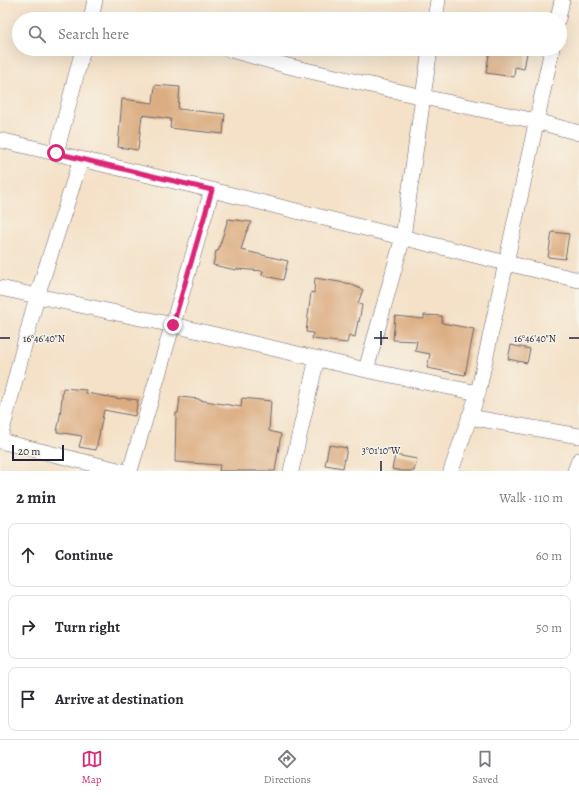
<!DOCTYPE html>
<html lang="en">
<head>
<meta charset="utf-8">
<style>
  body { margin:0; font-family:Alegreya,serif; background:#f7f7f7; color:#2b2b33 }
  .scale { position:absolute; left:12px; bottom:10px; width:52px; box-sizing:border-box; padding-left:4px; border:2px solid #22223b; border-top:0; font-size:11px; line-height:14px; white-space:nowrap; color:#22223b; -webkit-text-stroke:3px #f7f3e8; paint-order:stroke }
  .stop { position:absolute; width:12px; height:12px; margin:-9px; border:3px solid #db2777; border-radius:50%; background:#fff }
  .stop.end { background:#db2777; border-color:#fff; box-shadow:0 1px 4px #0008 }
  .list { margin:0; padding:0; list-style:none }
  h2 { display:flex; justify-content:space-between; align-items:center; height:52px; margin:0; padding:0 16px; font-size:17px }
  h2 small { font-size:13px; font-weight:400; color:#7c7c81 }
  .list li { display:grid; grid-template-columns:26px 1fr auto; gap:12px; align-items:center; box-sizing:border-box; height:64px; margin:0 8px 8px; padding:0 8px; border:1px solid #e1e1e2; border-radius:8px }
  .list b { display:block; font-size:15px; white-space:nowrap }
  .list em { font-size:13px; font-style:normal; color:#7c7c81 }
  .icon { flex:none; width:22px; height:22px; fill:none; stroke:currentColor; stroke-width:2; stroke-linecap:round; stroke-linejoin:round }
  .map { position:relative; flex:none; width:579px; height:471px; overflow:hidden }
  .search { position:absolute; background:#fff; box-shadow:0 4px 16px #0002; left:12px; right:12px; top:12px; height:44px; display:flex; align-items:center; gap:10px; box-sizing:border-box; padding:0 14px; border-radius:22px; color:#7c7c81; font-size:15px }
  .sheet { height:268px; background:#fff }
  nav { display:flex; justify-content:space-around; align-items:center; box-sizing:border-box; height:56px; border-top:1px solid #e1e1e2; background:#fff; font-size:11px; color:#7c7c81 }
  nav a { display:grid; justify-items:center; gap:2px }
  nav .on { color:#db2777 }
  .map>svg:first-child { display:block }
  .building { fill:#dcad82 }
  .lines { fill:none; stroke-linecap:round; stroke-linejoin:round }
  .minor-casing { stroke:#6c656c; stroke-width:16 }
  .minor { stroke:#fff; stroke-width:15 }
  .route { stroke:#db2777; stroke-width:5 }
  .ticks { fill:none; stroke:#22223b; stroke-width:1.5 }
  .ticks-label { font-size:10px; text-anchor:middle; fill:#22223b; stroke:#f7f3e8; stroke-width:3; stroke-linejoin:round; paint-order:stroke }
</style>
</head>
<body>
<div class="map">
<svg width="579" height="471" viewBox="0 0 579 471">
  <rect width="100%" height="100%" fill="#f7f3e8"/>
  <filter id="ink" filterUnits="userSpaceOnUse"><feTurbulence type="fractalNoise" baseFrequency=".025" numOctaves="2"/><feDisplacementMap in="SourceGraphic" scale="8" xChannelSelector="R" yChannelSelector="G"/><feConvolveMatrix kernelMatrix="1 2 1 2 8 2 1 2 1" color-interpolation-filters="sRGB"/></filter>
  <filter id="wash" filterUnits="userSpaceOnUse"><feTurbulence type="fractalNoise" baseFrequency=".012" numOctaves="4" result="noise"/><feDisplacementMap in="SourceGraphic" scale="16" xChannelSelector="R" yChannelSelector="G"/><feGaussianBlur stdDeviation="0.9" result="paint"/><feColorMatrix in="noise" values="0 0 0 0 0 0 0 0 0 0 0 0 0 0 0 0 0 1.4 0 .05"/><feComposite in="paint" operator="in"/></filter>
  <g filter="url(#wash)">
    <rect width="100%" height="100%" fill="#f4e1c7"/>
    <g id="blocks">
      <path class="building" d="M490 49H497L527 53 524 69 515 67 514 77 486 73Z
        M155 85 180 87 178 109 225 114 223 134 170 128 171 119 142 115 138 150 118 147 122 99 153 103Z
        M228 219 252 222 246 233 241 250 288 261 283 280 262 275 263 271 236 269V270L213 265 216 251H218Z
        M552 232 569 234 565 259 548 257Z
        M315 278 352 284V285L363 290 358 303 362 305 359 322 358 321 355 337 349 335 347 343 312 339 313 333 306 332 311 292 314 293Z
        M424 315 442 316V323L474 329 465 375 427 368 430 354 415 351 417 341 393 340 395 316 424 319Z
        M511 345 530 349 527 363 508 359Z
        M63 388 86 390V393L121 399V398L138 400 135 416 104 410 96 450 79 447 82 436 57 432 60 416Z
        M180 397 199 399V400L241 407 242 398 271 401 269 431 281 434 275 471H219L220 465 175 462 176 413H178Z
        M329 445 347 448 343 468 325 465Z
        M395 455 417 459 414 471H402L392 469Z"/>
    </g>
  </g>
  <g filter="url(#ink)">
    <use href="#blocks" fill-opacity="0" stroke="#6c656c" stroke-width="1"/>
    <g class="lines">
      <g class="minor-casing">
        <path id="minor" d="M91 19 95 0
          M435 19 438 0
          M558 19 562 0
          M228 49 288 66 423 97 536 121 579 133
          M0 140 212 190 506 263 579 280
          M56 153 83 49
          M0 288 173 325 366 370 478 393
          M366 370 403 237 423 97 430 49
          M469 417 579 436
          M0 438 37 296 81 159
          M0 441 122 471
          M130 471 212 190
          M291 471 317 358
          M451 471 478 393 552 49
          M575 471 579 460"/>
      </g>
      <use href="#minor" class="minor"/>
    </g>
  </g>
  <g class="lines" filter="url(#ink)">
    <path class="route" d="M56 153 212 190 173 325"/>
  </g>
  <path class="ticks" d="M381 331V345M0 338H10M374 338H388M569 338H579M381 461V471"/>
  <g class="ticks-label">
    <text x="44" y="342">16°46'40"N</text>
    <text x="535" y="342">16°46'40"N</text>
    <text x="381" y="454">3°01'10"W</text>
  </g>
</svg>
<div class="scale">20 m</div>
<div class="stop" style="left:56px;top:153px"></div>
<div class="stop end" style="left:173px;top:325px"></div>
<div class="search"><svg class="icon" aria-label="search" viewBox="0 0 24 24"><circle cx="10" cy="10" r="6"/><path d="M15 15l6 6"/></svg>Search here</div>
</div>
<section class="sheet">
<h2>2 min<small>Walk · 110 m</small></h2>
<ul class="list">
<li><svg class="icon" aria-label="ahead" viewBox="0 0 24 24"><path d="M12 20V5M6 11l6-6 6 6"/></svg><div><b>Continue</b></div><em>60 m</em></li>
<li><svg class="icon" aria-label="right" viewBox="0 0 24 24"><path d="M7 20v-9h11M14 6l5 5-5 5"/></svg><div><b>Turn right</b></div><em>50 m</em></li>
<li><svg class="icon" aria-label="arrive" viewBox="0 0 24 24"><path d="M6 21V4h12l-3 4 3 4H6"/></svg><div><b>Arrive at destination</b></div></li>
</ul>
</section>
<nav>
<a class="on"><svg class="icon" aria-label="map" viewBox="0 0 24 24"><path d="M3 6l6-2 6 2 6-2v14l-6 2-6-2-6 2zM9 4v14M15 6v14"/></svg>Map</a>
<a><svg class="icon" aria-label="directions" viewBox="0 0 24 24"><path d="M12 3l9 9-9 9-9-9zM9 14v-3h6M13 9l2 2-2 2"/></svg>Directions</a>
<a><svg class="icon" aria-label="saved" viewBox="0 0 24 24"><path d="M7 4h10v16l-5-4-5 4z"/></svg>Saved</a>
</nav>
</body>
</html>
